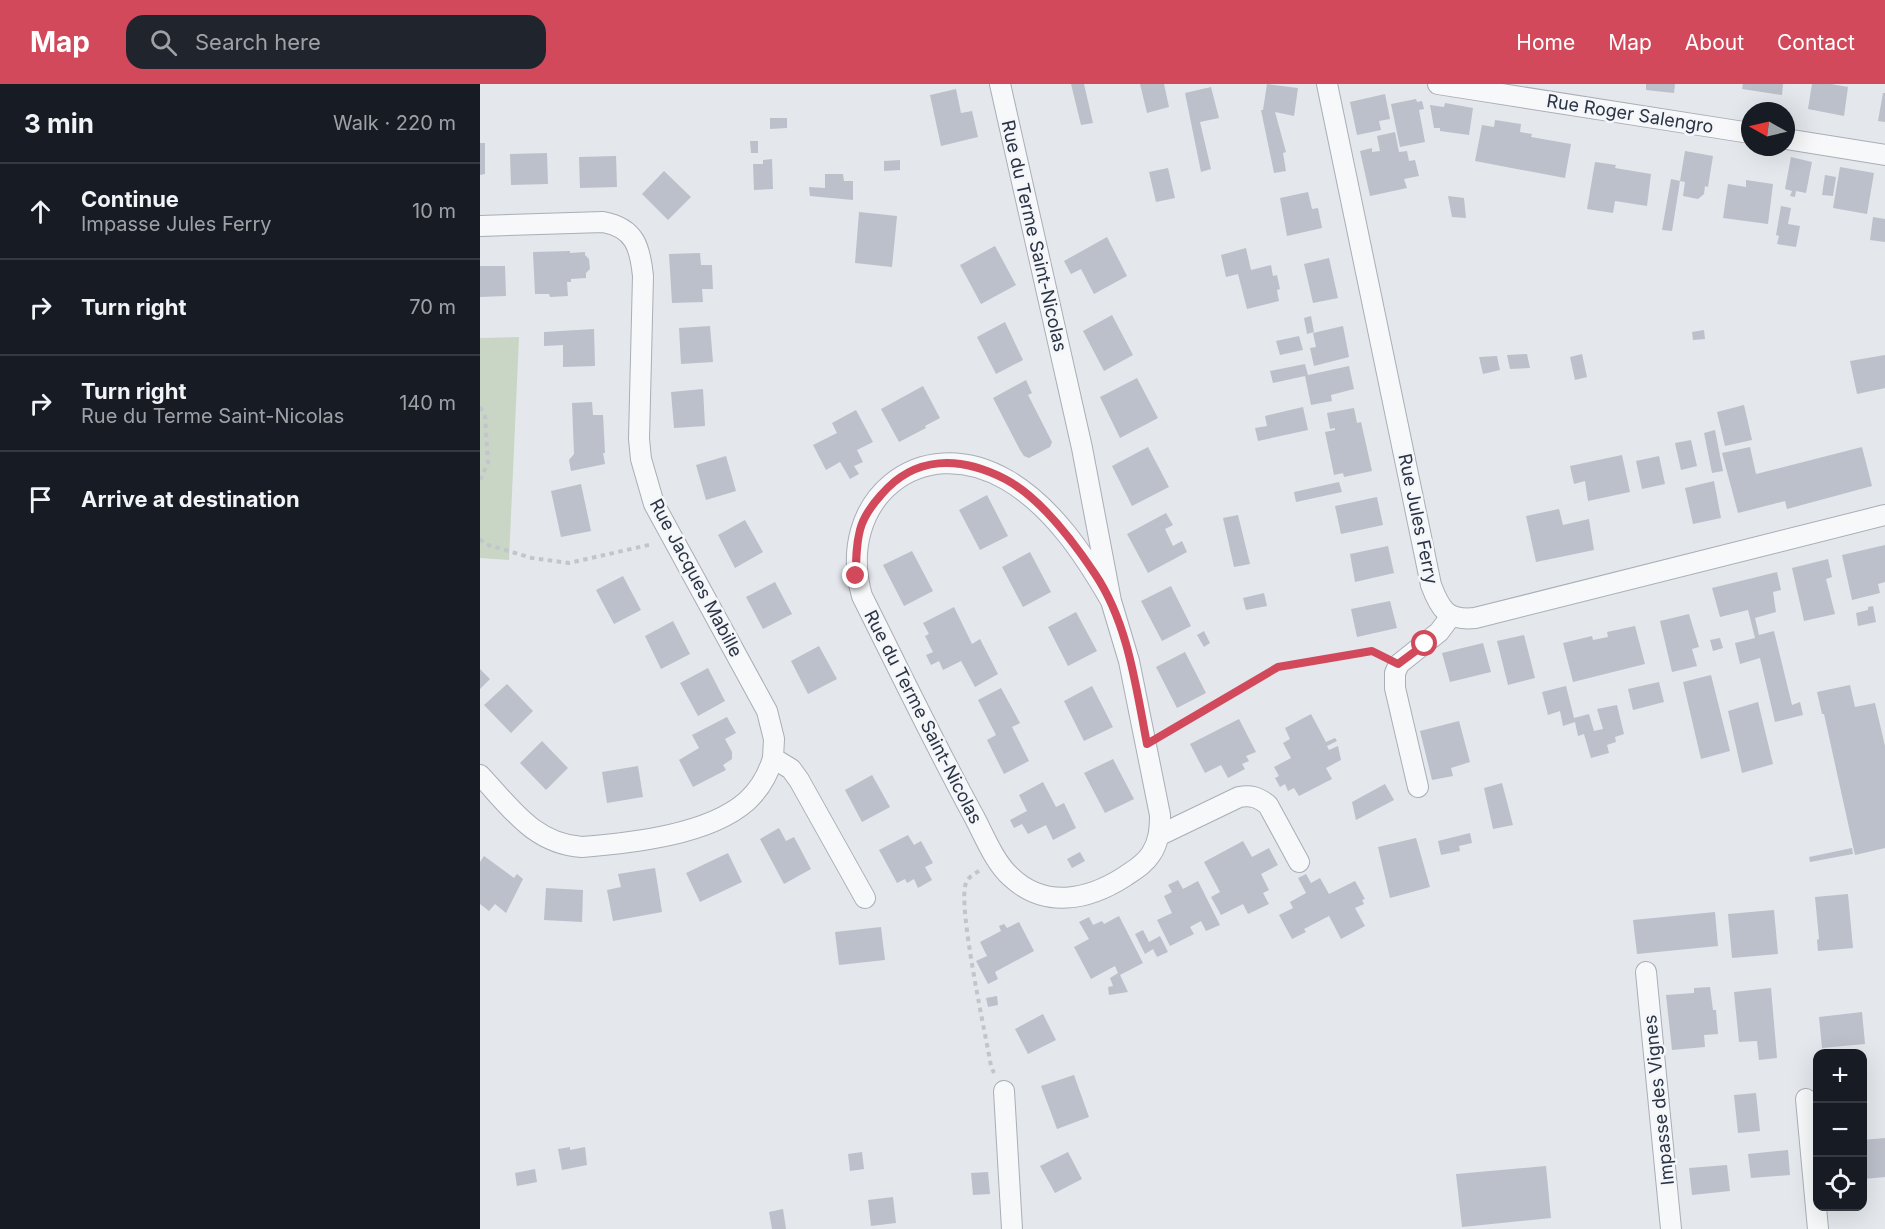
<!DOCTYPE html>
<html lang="en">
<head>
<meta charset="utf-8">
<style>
  body { margin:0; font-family:Inter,sans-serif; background:#20242c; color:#f1f3f6 }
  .controls { position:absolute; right:18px; bottom:18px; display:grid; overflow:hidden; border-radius:12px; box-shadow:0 6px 24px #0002 }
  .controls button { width:54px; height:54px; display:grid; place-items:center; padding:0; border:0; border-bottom:2px solid #363941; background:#171b24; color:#f1f3f6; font:30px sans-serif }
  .compass { position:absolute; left:1261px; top:18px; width:54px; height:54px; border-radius:50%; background:#171b24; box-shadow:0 6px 24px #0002; rotate:278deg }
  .stop { position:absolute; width:18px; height:18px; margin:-14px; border:4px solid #d1495b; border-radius:50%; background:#fff }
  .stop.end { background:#d1495b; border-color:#fff; box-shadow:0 2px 6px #0008 }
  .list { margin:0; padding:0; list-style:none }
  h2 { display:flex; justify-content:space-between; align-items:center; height:78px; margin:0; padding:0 24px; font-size:26px }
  h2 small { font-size:20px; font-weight:400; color:#9ea1a6 }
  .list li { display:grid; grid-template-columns:39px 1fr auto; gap:18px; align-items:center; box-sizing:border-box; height:96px; padding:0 24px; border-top:2px solid #363941 }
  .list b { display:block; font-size:22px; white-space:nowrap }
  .list p { margin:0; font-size:20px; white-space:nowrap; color:#9ea1a6 }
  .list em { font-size:20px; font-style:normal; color:#9ea1a6 }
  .icon { flex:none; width:33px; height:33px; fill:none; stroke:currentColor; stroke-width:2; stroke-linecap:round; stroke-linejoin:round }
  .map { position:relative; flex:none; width:1405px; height:1145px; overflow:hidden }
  header { display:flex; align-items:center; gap:36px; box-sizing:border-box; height:84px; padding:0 30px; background:#d1495b; color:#fff }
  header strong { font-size:28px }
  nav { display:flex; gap:33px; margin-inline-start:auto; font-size:21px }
  .search { width:420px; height:54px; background:#20242c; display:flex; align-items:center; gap:15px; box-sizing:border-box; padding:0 21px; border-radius:18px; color:#9ea1a6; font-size:22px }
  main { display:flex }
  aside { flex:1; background:#171b24 }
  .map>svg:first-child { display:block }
  .green { fill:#c9d6c5 }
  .building { fill:#bbc0ca }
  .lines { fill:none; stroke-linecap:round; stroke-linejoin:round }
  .minor-casing { stroke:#a9aeb7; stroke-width:22 }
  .path { stroke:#c2c5cb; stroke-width:4; stroke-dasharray:4.5 4.5; stroke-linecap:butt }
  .minor { stroke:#f7f8fa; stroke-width:20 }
  .route { stroke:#d1495b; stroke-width:8 }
  .labels { text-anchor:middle; stroke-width:5; stroke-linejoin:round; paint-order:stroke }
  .street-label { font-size:18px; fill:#2b3445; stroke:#f4f6f9 }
</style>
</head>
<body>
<header>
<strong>Map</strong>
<div class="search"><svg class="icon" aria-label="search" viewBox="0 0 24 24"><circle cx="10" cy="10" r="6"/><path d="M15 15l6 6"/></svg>Search here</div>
<nav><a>Home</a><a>Map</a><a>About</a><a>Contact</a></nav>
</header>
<main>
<aside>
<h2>3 min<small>Walk · 220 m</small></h2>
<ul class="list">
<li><svg class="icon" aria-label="ahead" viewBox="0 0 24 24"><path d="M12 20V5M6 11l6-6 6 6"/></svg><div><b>Continue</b><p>Impasse Jules Ferry</p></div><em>10 m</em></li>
<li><svg class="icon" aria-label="right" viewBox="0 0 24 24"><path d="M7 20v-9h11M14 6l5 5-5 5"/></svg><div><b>Turn right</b></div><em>70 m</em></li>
<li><svg class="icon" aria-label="right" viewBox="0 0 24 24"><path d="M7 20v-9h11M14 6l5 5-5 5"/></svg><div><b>Turn right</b><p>Rue du Terme Saint-Nicolas</p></div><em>140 m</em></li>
<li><svg class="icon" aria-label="arrive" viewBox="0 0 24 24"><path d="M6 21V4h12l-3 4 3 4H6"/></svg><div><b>Arrive at destination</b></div></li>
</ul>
</aside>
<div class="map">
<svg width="1405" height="1145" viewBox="0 0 1405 1145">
  <rect width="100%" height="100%" fill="#e4e7ec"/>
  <path class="green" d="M39 253 29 476 0 474V254Z"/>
  <path class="building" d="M591 0H604L613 39 601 41Z
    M660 0H684L689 23 667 29Z
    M787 0 818 4 814 32 795 28 806 68 803 69 806 87 794 89 781 26H783Z
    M1166 0H1195L1194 9 1166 6Z
    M1263 0H1303L1302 11 1262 5Z
    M1332 0H1351L1368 3 1364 32 1328 25Z
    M731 3 739 34 720 38 731 85 721 88 705 9Z
    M476 5 481 29 492 27 498 53 461 62 450 11Z
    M1403 9H1405V38L1398 37Z
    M905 10 910 35 899 37 901 46 877 51 870 18Z
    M936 15 937 18 942 17 944 25 939 26 945 58 920 63 911 20Z
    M965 19 993 24 989 51 960 47V44H954L950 21 964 23Z
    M290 34H307V44L290 45Z
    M1015 36 1041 40 1040 48 1052 50 1051 53 1091 60 1085 94 995 77 1002 41 1014 43Z
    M915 48 919 68 927 67 929 77 935 76 939 92 924 95 927 104 890 112 880 67 892 64V68L900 67 897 52Z
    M270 57H278V69H271Z
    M0 59H5V90L0 91Z
    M1205 67 1233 72 1228 103 1225 102 1224 110 1218 115 1203 112 1205 98 1200 97Z
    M67 69 68 100 31 101 30 70Z
    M136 72 137 103 100 104 99 73Z
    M1311 73 1332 78 1326 109 1316 107 1315 113 1310 112 1312 107 1305 105Z
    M292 75 293 105 274 106 273 80H283V76Z
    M420 76V86L404 87V77Z
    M1115 78 1136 81 1135 84 1171 90 1167 122 1135 117 1133 129 1107 125Z
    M1360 83 1394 89 1387 130 1353 124Z
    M688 84 695 114 676 118 669 88Z
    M184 87 211 113 188 136 162 110Z
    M345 90H363L364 97H373V116L330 112 329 103 345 104Z
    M1345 91 1356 93 1353 112 1342 111Z
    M1191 95 1200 97 1192 147 1182 146Z
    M1266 96 1293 100 1288 140 1243 134 1248 100 1266 103Z
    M828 108 832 125 838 124 842 144 807 152 800 114Z
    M968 112 984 114 986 134 972 133Z
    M1301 122 1311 124 1308 140 1320 142 1316 163 1297 160 1299 152 1296 151Z
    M379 128 417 132 412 183 375 179Z
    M1393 133 1405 135V158L1390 156Z
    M627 153 647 192 614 210 601 185 591 190 584 177Z
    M515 162 536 201 501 220 480 181Z
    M766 164 771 186 791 181 793 192 797 191 800 205 797 206 799 217 767 225 758 190 746 193 741 171Z
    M90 167V169L105 168V171L109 175 110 185 106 189V194L91 195V198H87L88 212 70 213 69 210H55L53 168Z
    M220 169 221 181H232L233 205H222L223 218 192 219 189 170Z
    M849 174 858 214 833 219 824 180Z
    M0 182H25L26 212 0 213Z
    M632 231 653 271 624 287 603 247Z
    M831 232 834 248 827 250 824 234Z
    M525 238 543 276 516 290 497 253Z
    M230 242 233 278 201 280 199 244Z
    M863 242 869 273 834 282 830 264 836 263 833 249Z
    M114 245 115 282 83 283V261L64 262V248Z
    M1224 246 1225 255 1213 256 1212 248Z
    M819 252 823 266 800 271 796 257Z
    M1047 270 1050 284 1030 285 1027 271Z
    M1102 270 1107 293 1095 296 1090 273Z
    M1405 271V304L1377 310 1370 277Z
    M1017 272 1020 286 1003 290 999 273Z
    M825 280 828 291 869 282 874 305 851 311 852 317 831 321 825 292 793 299 790 287Z
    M657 294 678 334 640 354 620 313Z
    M546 296 552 309 548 311 572 358 570 363 549 374 544 372 540 366 513 314Z
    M443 302 460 334 445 342 446 344 419 358 401 325Z
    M223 305 225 342 194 344 191 308Z
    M112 318 113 331H123L125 369H123L125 380 91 387 89 376 94 370 92 319Z
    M1264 321 1272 356 1245 362 1237 328Z
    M823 323 828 346 778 357 775 344 787 342 785 332Z
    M874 324 877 339 881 338 892 387 864 393 863 389 854 391 845 348 855 346V344L850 345 847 329Z
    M376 326 393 358 377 366 383 378 374 382 379 390 370 395 360 378 346 386 333 361 357 349 352 339Z
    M1235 346 1243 387 1232 389 1224 349Z
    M1211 356 1217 382 1201 386 1195 359Z
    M668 363 689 403 652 422 632 382Z
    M1270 363 1276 390 1382 363 1392 402 1307 425 1305 417 1258 429 1242 369Z
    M1142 371 1150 408 1108 417 1105 397 1094 400 1090 382Z
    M246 372 256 407 226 416 216 381Z
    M1179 372 1185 400 1162 405 1156 377Z
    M1234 397 1241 434 1213 440 1205 404Z
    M859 398 862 408 816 418 814 408Z
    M101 400 111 447 81 453 71 407Z
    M507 411 528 452 500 466 479 426Z
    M897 413 903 441 861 450 855 422Z
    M1079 425 1083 441 1109 435 1114 466 1056 478 1046 432Z
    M686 429 693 441 685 445 693 462 702 457 707 468 668 489 647 450Z
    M758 431 770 480 754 483 743 434Z
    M265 436 283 468 255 484 238 451Z
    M1405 461V498L1398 500 1400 509 1372 516 1362 471Z
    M908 462 914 489 875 498 870 470Z
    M432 467 453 507 424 522 403 481Z
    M550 468 571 508 543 523 522 483Z
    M1348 475 1352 493 1346 495 1355 530 1324 537 1312 484Z
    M1297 488 1301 506 1293 508 1296 528 1275 534 1279 551 1294 547 1312 621 1320 618 1323 631 1295 638 1280 574 1260 580 1255 559 1275 554 1268 526 1240 533 1232 504Z
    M143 492 161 526 134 540 116 506Z
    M295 498 312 530 283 545 266 513Z
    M691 502 711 542 682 557 661 517Z
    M784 509 787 522 766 526 763 514Z
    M910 517 917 544 877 553 871 525Z
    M1393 522 1396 538 1378 542 1376 529 1388 526V523Z
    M474 523 492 560 500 555 518 590 495 603 481 577 463 586 459 577 451 581 446 571 453 568 445 552 449 550 443 539Z
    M596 528 617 567 588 582 568 543Z
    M1209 530 1219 563 1212 565 1217 582 1192 588 1180 537Z
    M193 537 210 570 181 585 165 552Z
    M1155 542 1165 580 1093 598 1083 559 1112 552 1113 556 1128 553 1127 548Z
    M724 547 730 559 724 563 717 551Z
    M1044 551 1055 594 1028 601 1017 557Z
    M1240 554 1243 564 1233 567 1230 556Z
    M1003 559 1011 588 970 598 962 569Z
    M339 562 357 595 328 610 311 577Z
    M705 568 726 609 697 624 676 583Z
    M228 584 245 617 218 632 200 599Z
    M0 585 10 595 0 605Z
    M1231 591 1250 667 1221 675 1203 598Z
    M1179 598 1184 618 1153 626 1148 605Z
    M27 600 53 627 31 649 4 621Z
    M1370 601 1375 623 1395 619 1405 662V764L1375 771 1344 630H1342L1337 608Z
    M612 602 633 643 604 657 584 617Z
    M1086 602 1094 634 1109 630 1114 647 1123 645 1117 625 1137 621 1144 650 1135 653 1136 658 1127 661 1129 669 1111 674 1104 650 1098 652 1095 638 1083 642 1080 627 1068 631 1062 608Z
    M521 604 540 639 532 643 549 677 524 690 507 656 516 651 498 616Z
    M1278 618 1293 680 1262 689 1248 627Z
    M831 630 846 658 855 654 857 657 847 662 849 666 858 662 861 676 846 684 852 695 819 712 814 704 808 707 805 700 800 703 795 694 799 692 794 683 811 674 803 659 810 655 805 644Z
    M247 633 256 649 245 655 252 668V675L243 681 246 686 213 703 199 676 219 664 212 651Z
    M759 635 776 668 766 672 769 677 762 680 765 685 748 694 741 681 725 689 710 660Z
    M979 637 990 678 971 684 973 692 952 696 940 647Z
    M62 657 88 684 66 706 40 679Z
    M633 675 654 715 625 729 604 689Z
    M158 682 163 713 127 719 122 688Z
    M392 691 410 723 382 738 365 706Z
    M563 698 576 723 584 719 596 744 573 756 566 741 548 750 542 740 534 744 530 736 547 727 539 711Z
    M1022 699 1033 741 1013 745 1004 704Z
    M905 700 914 716 876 736 872 718Z
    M299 744 306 757 314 753 331 785 304 800 280 755Z
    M990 749 992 759 979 762 980 767 961 771 958 757Z
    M428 751 434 761 441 757 453 779 445 783 452 796 438 804 434 795 427 799 425 795 417 799 399 766Z
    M936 754 950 803 910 814 898 763Z
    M763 757 772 773 789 764 798 781 781 790 789 806 783 809 789 820 768 830 763 820 741 831 731 813 740 808 724 778Z
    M1372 764 1373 770 1330 778 1329 773Z
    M600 768 605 777 592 784 587 775Z
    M248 769 262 798 220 818 206 789Z
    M4 772 34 794 37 790 43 795 26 829 15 820 9 827 0 820V778Z
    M175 784 182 828 133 837 127 806 141 803 138 790Z
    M826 790 831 799 840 794 849 810 875 797 885 815 882 816 884 820 875 824 885 842 861 855 849 832 824 845 826 848 812 855 799 831 813 824 810 818 826 809 818 794Z
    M698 796 703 805 718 797 740 841 726 847 721 837 710 843 714 850 690 862 677 836 692 829 684 812 692 808 688 801Z
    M66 804 103 806 102 838 64 836Z
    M1368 810 1373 864 1338 867 1337 856 1339 855 1335 813Z
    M1294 826 1298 870 1252 874 1248 830Z
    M1235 828 1238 862 1157 870 1153 836Z
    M639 832 663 879 640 891 648 908 629 911 628 903 633 902 630 894 638 889 635 882 611 895 594 863 609 855 599 838 609 833 613 841 622 837 624 840Z
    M539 838 554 867 515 888 518 895 508 900 496 877 507 872 500 858 521 847 519 842 524 840 527 844Z
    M401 843 405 876 359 881 355 848Z
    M663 846 669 858 680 852 688 868 677 873 673 865 665 870 655 850Z
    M1230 903 1233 926H1236L1238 950 1224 951 1225 963 1192 966 1186 911 1214 909V904Z
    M1291 904 1297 974 1279 976 1277 957 1259 958 1254 908Z
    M517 912 518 921 508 923 506 914Z
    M1382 928 1385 960 1342 964 1339 933Z
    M563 930 576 956 548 970 535 945Z
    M594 991 609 1033 577 1045 561 1002Z
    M1276 1009 1280 1047 1258 1049 1254 1011Z
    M1405 1054V1093L1383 1095V1056Z
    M90 1063V1066L105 1063 107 1081 82 1086 78 1065Z
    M1308 1066 1310 1091 1271 1094 1268 1070Z
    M382 1068 384 1085 370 1087 368 1070Z
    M588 1068 602 1095 575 1109 560 1082Z
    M1247 1081 1250 1107 1212 1111 1209 1084Z
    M1066 1082 1071 1134 982 1143 976 1090Z
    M55 1085 57 1098 37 1102 35 1089Z
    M508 1088 510 1110 493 1111 491 1089Z
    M413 1113 416 1139 391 1142 388 1116Z
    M303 1125 306 1145H292L289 1128Z"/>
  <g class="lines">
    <g class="minor-casing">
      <path id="minor" d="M520 0 602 364 631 517 649 577 680 731C680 745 679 758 671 770 664 781 654 786 644 793 608 816 565 825 531 793 513 777 503 748 491 727 453 657 418 584 382 512 355 418 439 345 527 396 573 423 605 472 631 517
        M847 0 951 501C960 525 967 537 995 534L1405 431
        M958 0 1270 49
        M1306 55 1405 71
        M0 142 123 138C155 144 160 163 163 192L159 355 161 375 174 420 287 627 294 655 293 674 311 685 319 696 385 814
        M0 691C31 724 54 760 102 763 151 759 229 751 267 717 280 705 288 691 293 674
        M938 703 915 604V589L919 580 959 548 971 532
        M680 751 759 713C771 711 778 713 788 721L819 778
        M1166 888 1191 1145
        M524 1007 532 1145
        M1326 1015 1338 1145"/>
    </g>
    <path class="path" d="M0 323 5 332 8 379 0 396
      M0 455 5 460 52 474 89 479 173 460
      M686 648 798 583 892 567 899 571
      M499 787C494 790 488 793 486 799 477 821 506 952 511 982L514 989"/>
    <use href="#minor" class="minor"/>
  </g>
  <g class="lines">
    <path class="route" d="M376 492C376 476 376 461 380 446 383 434 392 421 401 411 435 371 480 372 525 395 561 414 593 457 615 490 648 539 656 603 667 660L798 583 892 567 918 580 945 560"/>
  </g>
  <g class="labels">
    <g class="street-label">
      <text transform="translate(1150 30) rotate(9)" y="6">Rue Roger Salengro</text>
      <text transform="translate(554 152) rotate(77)" y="6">Rue du Terme Saint-Nicolas</text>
      <text transform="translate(938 435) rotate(78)" y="6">Rue Jules Ferry</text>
      <text transform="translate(216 494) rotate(62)" y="6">Rue Jacques Mabille</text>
      <text transform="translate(443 633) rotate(63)" y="6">Rue du Terme Saint-Nicolas</text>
      <text transform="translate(1179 1016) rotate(-96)" y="6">Impasse des Vignes</text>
    </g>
  </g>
</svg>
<div class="controls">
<button>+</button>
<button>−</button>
<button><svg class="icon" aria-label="locate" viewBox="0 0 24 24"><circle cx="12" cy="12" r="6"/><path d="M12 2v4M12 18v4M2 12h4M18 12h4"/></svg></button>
</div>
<svg class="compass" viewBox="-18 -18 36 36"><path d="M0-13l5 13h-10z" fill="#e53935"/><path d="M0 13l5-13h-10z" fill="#9ea1a6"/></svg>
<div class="stop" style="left:945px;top:560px"></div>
<div class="stop end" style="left:376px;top:492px"></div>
</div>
</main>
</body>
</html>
